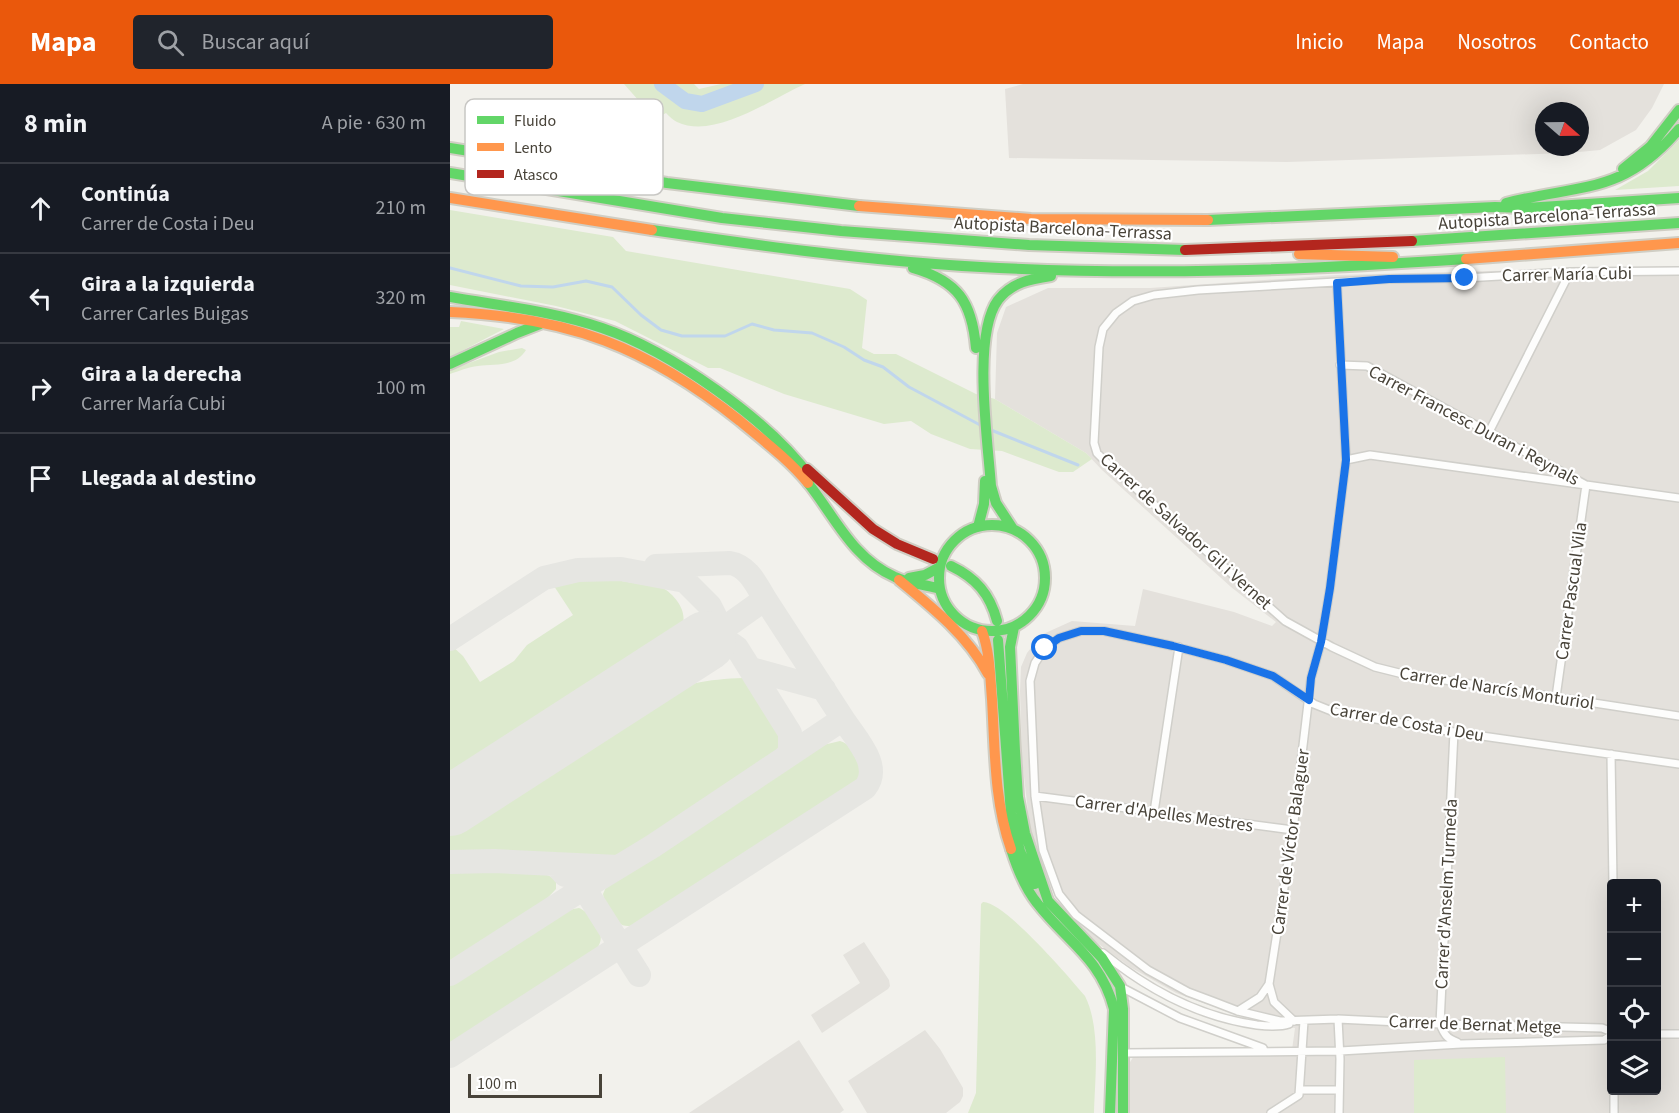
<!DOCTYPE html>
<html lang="es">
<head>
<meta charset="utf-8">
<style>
  body { margin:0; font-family:"Source Sans 3",sans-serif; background:#20242c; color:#f1f3f6 }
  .controls { position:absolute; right:18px; bottom:18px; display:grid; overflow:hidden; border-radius:6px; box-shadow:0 6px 24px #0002 }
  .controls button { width:54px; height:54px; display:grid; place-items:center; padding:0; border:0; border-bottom:2px solid #363941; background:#171b24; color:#f1f3f6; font:30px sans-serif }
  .compass { position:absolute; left:1085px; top:18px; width:54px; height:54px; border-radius:50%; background:#171b24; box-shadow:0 6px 24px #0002; rotate:110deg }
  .scale { position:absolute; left:18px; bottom:15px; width:134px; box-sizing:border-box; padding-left:6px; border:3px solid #484339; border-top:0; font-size:16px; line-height:21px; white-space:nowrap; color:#484339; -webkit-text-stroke:4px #fff; paint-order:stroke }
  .stop { position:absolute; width:18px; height:18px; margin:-14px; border:4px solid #1a73e8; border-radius:50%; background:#fff }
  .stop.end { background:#1a73e8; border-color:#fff; box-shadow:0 2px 6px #0008 }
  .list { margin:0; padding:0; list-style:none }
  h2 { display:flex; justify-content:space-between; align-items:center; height:78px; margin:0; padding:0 24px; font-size:26px }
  h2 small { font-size:20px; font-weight:400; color:#9ea1a6 }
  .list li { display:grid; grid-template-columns:39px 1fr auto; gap:18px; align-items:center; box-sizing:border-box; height:90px; padding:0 24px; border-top:2px solid #363941 }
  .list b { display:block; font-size:22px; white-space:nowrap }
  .list p { margin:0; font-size:20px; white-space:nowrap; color:#9ea1a6 }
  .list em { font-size:20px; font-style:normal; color:#9ea1a6 }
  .icon { flex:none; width:33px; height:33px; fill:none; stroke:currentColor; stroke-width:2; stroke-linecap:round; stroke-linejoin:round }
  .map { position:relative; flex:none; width:1229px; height:1029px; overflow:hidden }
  header { display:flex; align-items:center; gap:36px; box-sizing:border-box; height:84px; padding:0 30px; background:#ea580c; color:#fff }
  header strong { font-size:28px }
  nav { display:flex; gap:33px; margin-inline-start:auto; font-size:21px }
  .search { width:420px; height:54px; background:#20242c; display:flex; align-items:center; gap:15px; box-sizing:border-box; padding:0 21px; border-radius:6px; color:#9ea1a6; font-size:22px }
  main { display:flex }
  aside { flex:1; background:#171b24 }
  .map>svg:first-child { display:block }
  .industrial { fill:#e4e1dc; fill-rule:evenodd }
  .green { fill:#ddeace }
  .parking { fill:#e4e2dd }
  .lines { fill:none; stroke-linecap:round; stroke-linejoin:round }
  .stream { stroke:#c0d6ec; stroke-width:3 }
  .river { stroke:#c0d6ec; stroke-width:16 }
  .taxiway { stroke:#e6e6e2; stroke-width:24 }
  .runway { stroke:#e6e6e2; stroke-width:60 }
  .secondary-tunnel { stroke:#d0cec8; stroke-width:10; stroke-dasharray:10 5; stroke-linecap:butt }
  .street-casing { stroke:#d0cfca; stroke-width:10 }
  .fast-casing { stroke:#d0cec4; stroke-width:14 }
  .slow-casing { stroke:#d0cec4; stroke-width:14 }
  .jam-casing { stroke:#d0cec4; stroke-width:14 }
  .street { stroke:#fdfdfc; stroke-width:7 }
  .fast { stroke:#63d668; stroke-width:10 }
  .slow { stroke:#ff974d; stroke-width:10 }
  .jam { stroke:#b3261e; stroke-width:10 }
  .route { stroke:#1a73e8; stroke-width:8 }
  .labels { text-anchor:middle; stroke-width:4.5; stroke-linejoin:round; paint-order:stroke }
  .street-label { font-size:18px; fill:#484339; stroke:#fff }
  .key { fill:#fff; stroke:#c8c7c4; stroke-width:1.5 }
  .key-label { font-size:16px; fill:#484339 }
</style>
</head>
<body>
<header>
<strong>Mapa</strong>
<div class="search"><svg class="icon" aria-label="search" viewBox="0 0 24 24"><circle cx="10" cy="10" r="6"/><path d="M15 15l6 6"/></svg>Buscar aquí</div>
<nav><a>Inicio</a><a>Mapa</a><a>Nosotros</a><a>Contacto</a></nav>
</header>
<main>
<aside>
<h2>8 min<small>A pie · 630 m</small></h2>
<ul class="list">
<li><svg class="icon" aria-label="ahead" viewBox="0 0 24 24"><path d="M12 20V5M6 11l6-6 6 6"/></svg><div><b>Continúa</b><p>Carrer de Costa i Deu</p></div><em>210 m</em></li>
<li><svg class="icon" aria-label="left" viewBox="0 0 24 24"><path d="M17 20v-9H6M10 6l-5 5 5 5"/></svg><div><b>Gira a la izquierda</b><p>Carrer Carles Buigas</p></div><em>320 m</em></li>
<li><svg class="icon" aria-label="right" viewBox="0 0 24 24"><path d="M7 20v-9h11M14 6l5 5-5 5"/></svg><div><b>Gira a la derecha</b><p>Carrer María Cubi</p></div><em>100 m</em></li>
<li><svg class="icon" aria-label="arrive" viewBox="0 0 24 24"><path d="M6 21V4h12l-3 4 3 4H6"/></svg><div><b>Llegada al destino</b></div></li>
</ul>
</aside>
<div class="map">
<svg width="1229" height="1029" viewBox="0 0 1229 1029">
  <rect width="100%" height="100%" fill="#f2f1ec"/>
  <path class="industrial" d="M573 0H1214L1202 24 1186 46 1150 66 1118 69 837 78 559 74 555 5ZM1094 27H1130V63H1094Z
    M1229 182V1029H676L675 986 689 964 786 963 842 966 845 944 820 941 787 931 726 909 680 883 643 856 606 813 592 786 580 745 572 675 570 607 571 583 577 569 591 551 622 537 685 542 693 505 784 528 822 542 826 538 781 503 652 386 636 369 545 315 547 249 556 223 598 204H700L887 191ZM1162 800H1206V1006H1162Z"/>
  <path class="green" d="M174 0H244L249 5 271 0H355C321 15 265 56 227 38 223 36 219 32 216 29L205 35Z
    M1229 56V102L1165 106 1198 87Z
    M0 126 163 153 176 167 400 205 417 216 412 264 424 270H446L526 310 545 315 636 369 642 375 623 388H609L552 367 520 365 481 350 461 337 434 340 334 310 270 284H258L165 237 106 222 0 201Z
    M11 237 54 245 0 273V243H9Z
    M72 264 76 266C66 283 45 280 28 282 18 283 9 287 0 290V286L49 268Z
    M125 493H148L213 504C228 513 243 535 226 549L0 695V565L2 562 13 572 30 598 64 577 77 561 123 531 102 499Z
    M293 594C301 604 332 647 330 659 329 667 318 674 312 680L171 771 154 774 0 767V746L198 617C228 600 259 595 293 594Z
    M390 657C403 661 416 679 409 693 406 700 398 705 392 710L201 833C195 837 186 842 179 842 164 843 155 822 153 810L156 803 174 786 361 666 369 662Z
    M34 786C55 786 89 782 106 796V805L87 825 0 882V788Z
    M533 818C554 817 620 894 635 912 651 944 645 993 644 1029H518L526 1009 531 820Z
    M129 824C141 829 156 847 149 861 140 878 107 895 90 906 60 925 30 945 0 964V899C26 882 103 826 129 824Z
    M1055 973 1056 1029H964V976Z"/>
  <path class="parking" d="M414 858 439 896 440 902 438 905 372 949 361 931 410 899 393 871Z
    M475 946 490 965 513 1004V1012L510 1018 496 1029H417L398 997Z
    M349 956 394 1026 390 1029H239Z"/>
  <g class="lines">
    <path class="stream" d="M0 184 71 202 103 203 136 197 162 203 191 231 211 246 232 252H275L302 240 324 246 362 249 394 263 414 276 433 283 459 303 532 342
      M541 346 628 381"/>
    <path class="river" d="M212 0 235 17 252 20 306 0"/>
    <path class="taxiway" d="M206 482 280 479C298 482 306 500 315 515
      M0 555 94 494 128 486 171 485 235 497 260 522 265 532 264 542 256 557
      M256 557C269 552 276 556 287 564L340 649V667L336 673
      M301 585 374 605
      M0 778 44 777 105 780 115 791
      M168 783 105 780 123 791 134 804 189 891
      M0 890 134 804 203 762 393 635 315 515 256 557
      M0 972 415 704C433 682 406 655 393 635"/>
    <path class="runway" d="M0 722 256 557"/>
    <path class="secondary-tunnel" d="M547 537 548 556"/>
    <g class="street-casing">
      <path id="street" d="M1229 187 1120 188 1015 194 939 195 748 206 704 211 683 217 666 229 653 245 649 263 644 359 647 369 654 376 835 537 882 563 925 583 949 589 1229 632
        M890 281 917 282 1136 401 1229 414
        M1039 348 1120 188
        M896 376 920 371 1136 401 1106 613
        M1004 648 990 940C994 950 997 955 1007 958
        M1161 670 1163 800
        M585 712 843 746
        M704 728 729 563
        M653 869C697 905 750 933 807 941 816 942 830 943 839 940
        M669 902 730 934 813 964
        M788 927 810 913 819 900
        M888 935 890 975 889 1029
        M844 937 824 918 819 900 843 746 861 594 871 558 880 504 896 376 887 199
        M1162 948 1152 944 990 940 888 935 830 937 788 927 762 917 738 908 698 886 626 831 609 810 593 766 585 712 580 597 585 579 595 564 609 554 631 547H654L723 562 776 576 823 592 864 620 884 628 1004 648 1229 680
        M1206 950H1229
        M674 969 890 967 1011 960 1154 956 1162 951
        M850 1006H888
        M1164 1006V1029
        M821 1029 849 1011 854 937"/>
    </g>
    <g class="fast-casing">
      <path id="fast" d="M0 64 217 99 409 122
        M1173 85 1200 63 1229 26
        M0 89 272 134 391 147 579 161 735 166
        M1056 119C1131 100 1173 111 1229 45
        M758 136 1045 123 1076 124 1229 114
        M202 146C311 162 421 177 531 183 693 192 854 186 1016 175
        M962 157 1229 139
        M463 184C508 197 522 218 526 264
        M0 213C51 222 103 227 152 244 220 267 319 336 361 394
        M0 280 67 249 90 240
        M358 399C385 433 403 475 445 493 459 500 475 500 490 505
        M489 494a53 53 0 1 1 106 0a53 53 0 1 1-106 0Z
        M528 443 534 420 535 397
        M563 445 546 419 541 402C538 358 522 251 548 216 562 198 581 195 601 192
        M501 482C526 494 540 510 547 537
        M459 494 475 491 490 483
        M564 543 560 563 565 667 568 713 575 749 598 817 652 874 670 902 673 925V1029
        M548 556 561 730 570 767 585 800
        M561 765C567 784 574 803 587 819 616 857 651 874 664 925L660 1029"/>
    </g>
    <g class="slow-casing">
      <path id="slow" d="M0 114 202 146
        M409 122 581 135 758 136
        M849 170 943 173
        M1016 175 1229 159
        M0 228C119 233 197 263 290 337 314 357 338 375 358 399
        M449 496C482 523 518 552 538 590
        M532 547C540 569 540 592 542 615 545 665 544 717 561 765"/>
    </g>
    <g class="jam-casing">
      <path id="jam" d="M735 166 962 157
        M357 385 423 445 447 460 483 475"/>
    </g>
    <use href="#street" class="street"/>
    <use href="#fast" class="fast"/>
    <use href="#slow" class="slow"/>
    <use href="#jam" class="jam"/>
  </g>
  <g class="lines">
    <path class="route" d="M595 564 609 554 631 547H654L723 562 776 576 823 592 859 616 861 594 871 558 880 504 896 376 887 199 939 195 1015 194"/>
  </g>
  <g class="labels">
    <g class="street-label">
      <text transform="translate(1097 132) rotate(-4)" y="6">Autopista Barcelona-Terrassa</text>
      <text transform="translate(613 144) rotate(3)" y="6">Autopista Barcelona-Terrassa</text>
      <text transform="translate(1117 190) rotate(-1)" y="6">Carrer María Cubi</text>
      <text transform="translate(1024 341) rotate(28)" y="6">Carrer Francesc Duran i Reynals</text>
      <text transform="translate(736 447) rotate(42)" y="6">Carrer de Salvador Gil i Vernet</text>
      <text transform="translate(1121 507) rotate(-82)" y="6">Carrer Pascual Vila</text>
      <text transform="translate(1047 604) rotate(9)" y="6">Carrer de Narcís Monturiol</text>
      <text transform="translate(957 638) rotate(10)" y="6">Carrer de Costa i Deu</text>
      <text transform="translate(714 729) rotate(8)" y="6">Carrer d'Apelles Mestres</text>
      <text transform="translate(840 758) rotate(-82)" y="6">Carrer de Víctor Balaguer</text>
      <text transform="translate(996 810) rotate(-87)" y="6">Carrer d'Anselm Turmeda</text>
      <text transform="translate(1025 940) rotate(2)" y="6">Carrer de Bernat Metge</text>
    </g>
  </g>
  <rect x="15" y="15" width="198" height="96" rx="9" class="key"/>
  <rect x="27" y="32" width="27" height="8" fill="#63d668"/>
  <rect x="27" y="59" width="27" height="8" fill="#ff974d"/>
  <rect x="27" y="86" width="27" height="8" fill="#b3261e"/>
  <g class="key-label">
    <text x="64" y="42">Fluido</text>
    <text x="64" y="69">Lento</text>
    <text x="64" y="96">Atasco</text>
  </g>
</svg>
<div class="controls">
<button>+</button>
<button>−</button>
<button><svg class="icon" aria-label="locate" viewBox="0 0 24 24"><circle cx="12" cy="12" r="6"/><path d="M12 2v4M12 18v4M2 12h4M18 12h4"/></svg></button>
<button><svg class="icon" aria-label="layers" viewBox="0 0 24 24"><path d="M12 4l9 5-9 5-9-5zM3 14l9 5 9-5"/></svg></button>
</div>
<svg class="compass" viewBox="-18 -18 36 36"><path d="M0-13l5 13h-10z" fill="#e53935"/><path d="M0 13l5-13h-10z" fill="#9ea1a6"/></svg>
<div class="scale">100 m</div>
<div class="stop" style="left:595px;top:564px"></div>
<div class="stop end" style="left:1015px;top:194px"></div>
</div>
</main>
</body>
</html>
